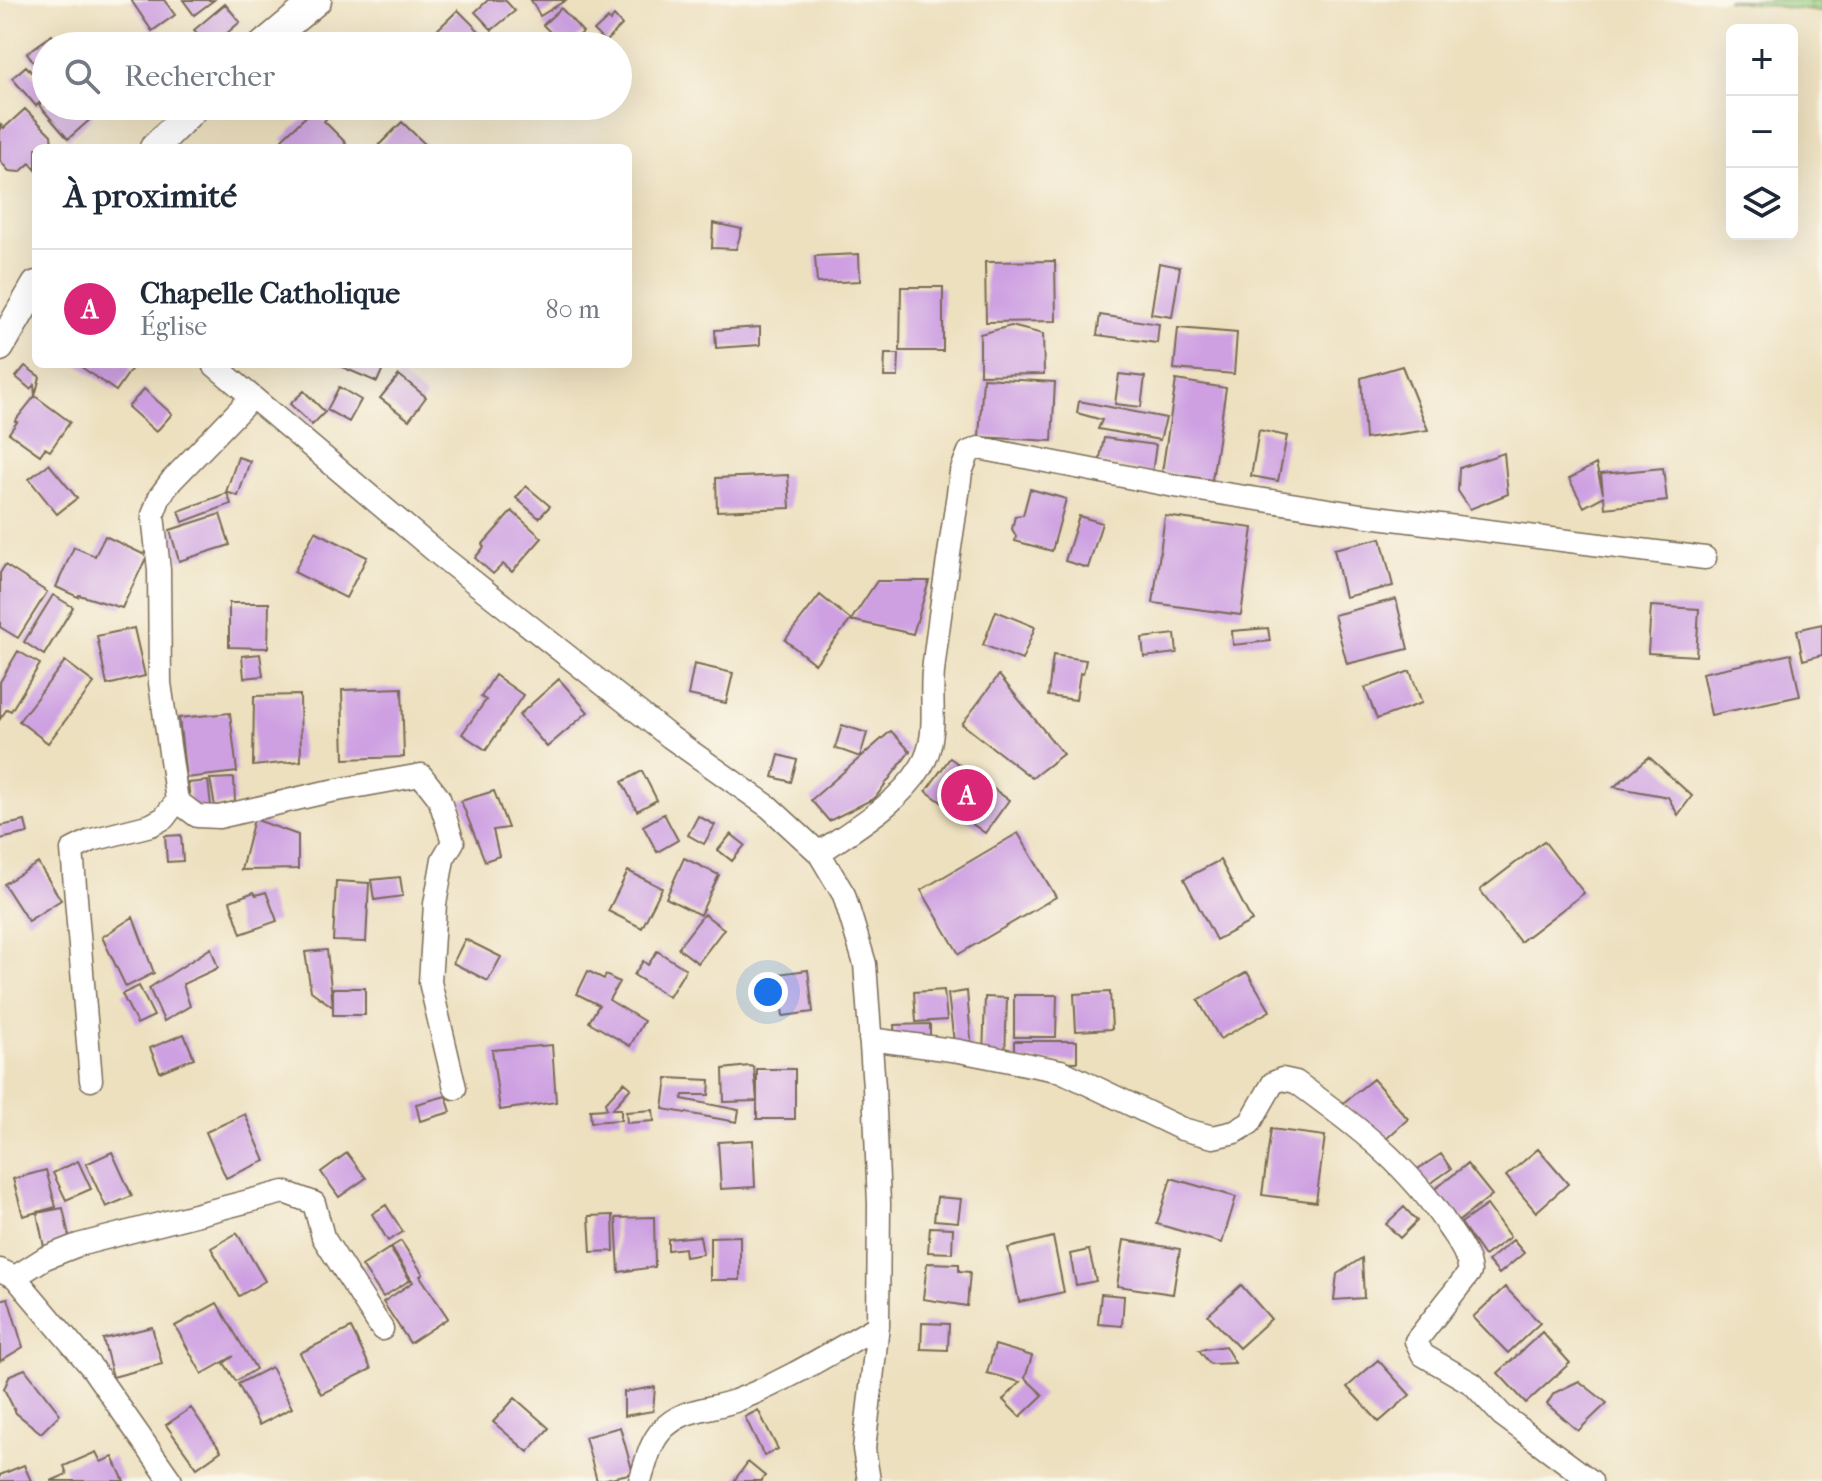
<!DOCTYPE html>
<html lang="fr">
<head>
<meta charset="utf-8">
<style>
  body { margin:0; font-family:"IM FELL French Canon",serif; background:#f6f6f7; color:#1f2937 }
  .controls { position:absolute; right:24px; top:24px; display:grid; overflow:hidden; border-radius:12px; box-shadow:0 8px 32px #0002 }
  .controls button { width:72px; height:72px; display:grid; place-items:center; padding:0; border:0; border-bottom:2px solid #e0e1e3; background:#fff; color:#1f2937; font:40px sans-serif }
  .you { position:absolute; left:768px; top:992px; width:28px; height:28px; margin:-20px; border:6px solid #fff; border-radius:50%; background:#1a73e8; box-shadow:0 0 0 12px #1a73e833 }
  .badge { display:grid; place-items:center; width:52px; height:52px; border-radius:50%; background:#db2777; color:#fff; font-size:26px; font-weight:700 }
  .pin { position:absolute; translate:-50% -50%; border:4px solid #fff; box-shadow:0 2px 8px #0006 }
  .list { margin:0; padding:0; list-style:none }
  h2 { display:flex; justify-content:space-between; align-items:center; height:104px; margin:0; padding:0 32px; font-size:34px }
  h2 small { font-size:26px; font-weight:400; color:#747a83 }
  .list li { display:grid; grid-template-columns:52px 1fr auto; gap:24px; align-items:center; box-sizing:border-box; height:120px; padding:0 32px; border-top:2px solid #e0e1e3 }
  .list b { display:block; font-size:30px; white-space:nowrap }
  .list p { margin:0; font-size:26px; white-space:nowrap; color:#747a83 }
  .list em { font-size:26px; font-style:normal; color:#747a83 }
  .icon { flex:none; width:44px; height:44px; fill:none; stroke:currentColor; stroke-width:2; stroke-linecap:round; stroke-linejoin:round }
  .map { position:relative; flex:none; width:1822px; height:1481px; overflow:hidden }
  .search { position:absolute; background:#fff; box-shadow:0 8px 32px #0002; left:32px; top:32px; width:600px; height:88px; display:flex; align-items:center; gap:20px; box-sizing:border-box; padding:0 28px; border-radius:44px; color:#747a83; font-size:30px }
  .panel { position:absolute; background:#fff; box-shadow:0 8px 32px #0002; left:32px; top:144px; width:600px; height:224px; border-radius:12px }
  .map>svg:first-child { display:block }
  .wetland { fill:url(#wetland-marsh); stroke:#6b7e51; stroke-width:2 }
  .building { fill:#cea0e2 }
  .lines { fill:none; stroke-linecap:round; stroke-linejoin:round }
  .minor-casing { stroke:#796a56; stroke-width:25 }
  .major-casing { stroke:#796a56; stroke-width:31 }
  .minor { stroke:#fff; stroke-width:22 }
  .major { stroke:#fff; stroke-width:28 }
</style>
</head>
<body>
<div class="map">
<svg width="1822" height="1481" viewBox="0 0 1822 1481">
  <defs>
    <pattern id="wetland-marsh" width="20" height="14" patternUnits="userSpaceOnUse" patternTransform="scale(2)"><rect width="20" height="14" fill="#9bd284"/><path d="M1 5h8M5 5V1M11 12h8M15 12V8" fill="none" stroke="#86b472"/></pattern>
  </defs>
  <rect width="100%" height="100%" fill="#fbf7ec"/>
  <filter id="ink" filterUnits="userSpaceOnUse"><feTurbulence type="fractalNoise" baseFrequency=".0125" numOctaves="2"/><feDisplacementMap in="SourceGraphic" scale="16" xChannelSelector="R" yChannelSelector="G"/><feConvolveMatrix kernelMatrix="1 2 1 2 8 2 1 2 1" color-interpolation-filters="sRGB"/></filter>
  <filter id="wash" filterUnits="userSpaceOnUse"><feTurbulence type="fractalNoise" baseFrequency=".006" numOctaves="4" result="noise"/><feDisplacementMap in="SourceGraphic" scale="32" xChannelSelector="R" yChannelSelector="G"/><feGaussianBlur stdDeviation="1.8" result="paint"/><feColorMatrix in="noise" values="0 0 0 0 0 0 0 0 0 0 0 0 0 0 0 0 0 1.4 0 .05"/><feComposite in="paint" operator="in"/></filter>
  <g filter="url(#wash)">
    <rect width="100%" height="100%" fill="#ede0bf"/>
    <path class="wetland" d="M1726 0H1822V12Z"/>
    <g id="blocks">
      <path class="building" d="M131 0H164L175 15 152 31Z
        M183 0H214L194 15Z
        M488 0H505L515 11 492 30 475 12Z
        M531 0H566L540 16Z
        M225 4 240 22 212 46H209L194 30Z
        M561 8 583 32 569 46H564L543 25Z
        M458 10 485 37 476 46H445L433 34Z
        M614 16 622 25 605 42 594 31 608 18 610 21Z
        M52 35 59 45 69 38 75 46H46V79L27 53Z
        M26 66 42 84 46 81V97L36 106 12 78Z
        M46 99V106H89L86 109 93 117 68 139 39 105Z
        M316 107 327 118 324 121 346 143 341 148H291L282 139Z
        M25 109 51 135 52 145 49 148H36V170L30 163 20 172 9 171 0 161V124L4 128Z
        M402 122 429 148H376Z
        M713 223 742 229 736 249 712 248Z
        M859 254 860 281 817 283 815 256Z
        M1055 261 1056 321 986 322 985 262Z
        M1159 263 1180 267 1172 317 1151 314Z
        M901 287H943V351H900Z
        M1100 315 1159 324 1157 343 1097 335Z
        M1011 326 1043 334 1044 374 980 375V334Z
        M760 327V345L716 348 715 330Z
        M1178 328 1237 333 1234 374 1174 369Z
        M885 354H899L898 377H884Z
        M77 364H126L132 368 116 391Z
        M335 364H385L377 382Z
        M25 366 40 377 35 396 34 385 30 389 16 377Z
        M1402 366 1428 430 1365 439 1361 378Z
        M1119 374 1145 377 1141 407 1115 404Z
        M399 375 426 397 409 420 380 398Z
        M983 378 1055 382 1052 441 979 437Z
        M1176 380 1226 388 1212 480 1162 472Z
        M339 387 361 400 349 422 327 410Z
        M144 389 172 414 156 432 128 407Z
        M304 391 325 412 312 425 290 404Z
        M35 396 70 422 50 451 45 448 40 455 9 433 17 422 15 421Z
        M1079 401 1166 418 1160 440 1098 429 1102 420 1077 413Z
        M1259 430 1287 436 1278 481 1251 476Z
        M1104 438 1156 445 1152 473 1099 463Z
        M1504 453 1508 494 1470 509 1458 491 1459 468Z
        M238 457 250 461 238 496 226 492Z
        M49 464 77 498 57 514 29 479Z
        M1596 464 1603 493 1601 474 1663 468 1667 501 1605 508 1604 496 1584 507 1569 479Z
        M788 475 790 508 717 511 716 478Z
        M526 486 550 506 539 518 516 498Z
        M1030 489 1066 499 1052 551 1015 541 1016 536 1012 529 1015 516 1023 515Z
        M227 493 231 504 183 522 179 511Z
        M512 511 542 538 512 572 503 564 493 574 475 558 484 547 482 545Z
        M220 514 230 545 179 561 170 530Z
        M1079 516 1102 523 1088 568 1065 561Z
        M1165 516 1253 528 1241 615 1153 603Z
        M315 531 367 557 346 598 294 572Z
        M105 536 147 556 122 608 79 595 78 597 56 587 74 547 95 556Z
        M1381 538 1393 586 1345 597 1334 549Z
        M5 565 47 592 18 638 0 627V573Z
        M877 581H929L913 634 851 620Z
        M53 595 73 607 44 655 24 642Z
        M820 595 851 620 815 664 785 640Z
        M1396 599 1408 649 1347 664 1334 615Z
        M229 603H269L268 648 229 647Z
        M1651 606 1699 609 1696 656 1648 653Z
        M996 611 1035 627 1022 660 983 645Z
        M1822 624V655L1803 660 1797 630Z
        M134 628 145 676 107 685 97 636Z
        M1268 628 1270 641 1233 645 1232 631Z
        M1175 634 1177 653 1144 657 1142 638Z
        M18 651 40 664 11 711 7 709 0 719V682Z
        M260 654 263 676 244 678 242 656Z
        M1791 654 1800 696 1711 715 1702 673Z
        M1053 655 1086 660 1083 674 1080 673 1076 700 1048 696Z
        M65 661 94 683 48 743 19 721Z
        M694 664 733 673 726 703 688 695Z
        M1410 671 1422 703 1377 719 1365 688Z
        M495 675 523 695 486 750 462 734 486 700 481 697Z
        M999 675 1063 754 1032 778 962 724Z
        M559 679 588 712 547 747 519 715Z
        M402 688 404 757 344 759 342 690Z
        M300 695 301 761 253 766 254 696Z
        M230 713 237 772 186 778 179 718Z
        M842 725 867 733 860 757 835 748Z
        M891 731 910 751 875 798 829 821 811 800Z
        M779 755 797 760 791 782 773 777Z
        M1649 757 1692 796 1678 815 1668 797 1614 787Z
        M950 758 1009 800 985 833 926 791Z
        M642 771 657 800 637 811 622 782Z
        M234 778 235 802 215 806 210 779Z
        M208 781 211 806 191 808 188 783Z
        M494 791 508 828 493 830 499 856 485 861 461 801Z
        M664 814 678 840 657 852 643 826Z
        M698 816 715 825 704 844 688 835Z
        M254 819 298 835V869L241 870Z
        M25 821 28 833 0 839V826Z
        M1018 833 1056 897 959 954 921 890Z
        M731 834 745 845 732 861 718 850Z
        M181 835 183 861 167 862 165 836Z
        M1544 841 1584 893 1520 942 1480 890Z
        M684 858 719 875 700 915 666 898Z
        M1220 860 1252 921 1216 940 1184 879Z
        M38 863 61 900 28 921 4 884Z
        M628 871 662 888 642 928 608 911Z
        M400 877 403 896 374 900 371 880Z
        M336 881 369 883 366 942 333 941Z
        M254 892 256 895 266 892 277 921 241 934 230 901Z
        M704 914 724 929 698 963 678 948Z
        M133 917 154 973 126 987 102 937Z
        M465 939 501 957 488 981 453 963Z
        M211 948 218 968 183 984 190 1006 164 1021 149 988Z
        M327 950 333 1007 311 991 305 952Z
        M657 951 686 969 669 997 634 975 643 961 648 965Z
        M808 970 813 1012 783 1016 778 974Z
        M588 971 604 979 606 975 619 982 609 1000 644 1021 630 1046 589 1022 599 1005 577 994Z
        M1247 972 1270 1011 1220 1039 1198 1000Z
        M139 986 154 1016 137 1024 122 994Z
        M333 988H365V1015H333Z
        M944 990 947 1020 916 1022 914 992Z
        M967 991 972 1051 955 1050 948 994Z
        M1110 992 1112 1029 1076 1031 1074 994Z
        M1014 995H1057L1056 1037H1014Z
        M985 997 1007 998 1005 1057 983 1056Z
        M930 1024V1040H895L894 1025Z
        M184 1034 194 1058 160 1072 150 1048Z
        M1014 1041H1077V1062L1014 1061Z
        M552 1045 556 1102 500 1110 492 1050Z
        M749 1066 754 1067 757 1101 724 1102 723 1069Z
        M757 1069H795V1119H757Z
        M667 1078 710 1080 709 1095H683L682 1099 739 1110 737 1122 663 1109Z
        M1373 1079 1408 1119 1384 1141 1343 1103Z
        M624 1082 631 1088 612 1109H621V1120L591 1122 590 1110 607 1109 605 1103Z
        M446 1096 451 1112 420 1121 416 1104Z
        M653 1110 654 1121 627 1123 626 1112Z
        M245 1114 265 1161 226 1178 206 1132Z
        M1271 1129 1325 1136 1316 1202 1262 1195Z
        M753 1140 755 1187 721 1189 718 1142Z
        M1538 1149 1568 1184 1536 1212 1506 1176Z
        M112 1152 132 1196 106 1207 86 1164Z
        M347 1153 366 1178 339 1197 321 1172Z
        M1441 1154 1451 1169 1421 1190 1410 1174Z
        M78 1161 91 1189 66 1200 53 1173Z
        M1467 1164 1492 1195 1454 1225 1429 1194Z
        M46 1170 56 1207 23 1216 13 1179Z
        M1171 1178 1236 1197 1222 1243 1157 1224Z
        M937 1197 961 1199 958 1222 934 1220Z
        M386 1205 403 1232 388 1241 372 1214Z
        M1487 1205 1510 1237 1484 1256 1461 1223Z
        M1404 1207 1417 1221 1400 1238 1386 1224Z
        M63 1208 70 1241 44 1247 37 1213Z
        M613 1215 614 1251 591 1252 589 1216Z
        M654 1217 655 1267 619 1272 616 1218Z
        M930 1227 953 1228 952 1253 928 1252Z
        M237 1233 265 1281 239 1296 211 1248Z
        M700 1236 703 1254 685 1257 684 1248 668 1250V1239Z
        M740 1236V1280H710V1237Z
        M1053 1237 1064 1292 1019 1302 1008 1248Z
        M1124 1240 1180 1249 1173 1294 1117 1286Z
        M1513 1240 1524 1253 1499 1274 1488 1261Z
        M401 1241 423 1274 420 1276 448 1318 410 1343 383 1302 413 1282 391 1247Z
        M390 1248 410 1280 383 1297 362 1266Z
        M1089 1250 1096 1281 1076 1285 1070 1254Z
        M1362 1258 1364 1298 1334 1300 1337 1274Z
        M927 1263 959 1264V1271L970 1272 967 1306 923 1299Z
        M1241 1285 1271 1319 1239 1348 1208 1315Z
        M1505 1287 1540 1323 1508 1353 1473 1317Z
        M1101 1294 1124 1296 1122 1326 1098 1324Z
        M8 1298 23 1347 0 1361V1300Z
        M217 1303 256 1369 236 1381 224 1363 234 1356 202 1374 175 1326Z
        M922 1323 949 1324 948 1350 921 1349Z
        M152 1327 162 1364 113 1377 103 1339Z
        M351 1328 371 1369 321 1394 300 1353Z
        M1542 1332 1570 1363 1526 1403 1498 1373Z
        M995 1345 1032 1356 1025 1378 1043 1395 1020 1417 1003 1400 1020 1382 987 1373Z
        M1225 1346 1235 1363 1210 1364 1199 1350Z
        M1378 1360 1410 1395 1379 1422 1347 1387Z
        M271 1367 292 1408 259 1425 238 1384Z
        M25 1369 60 1414 41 1433 16 1413 4 1389 10 1375Z
        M1579 1381 1607 1403 1578 1431 1547 1404 1554 1393Z
        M655 1387 653 1411 624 1416V1392Z
        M515 1398 549 1428 528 1452 493 1422Z
        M191 1408 221 1451 197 1468 166 1425Z
        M758 1410 778 1449 764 1456 745 1417Z
        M620 1427 633 1473 597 1481 585 1437Z
        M96 1452 101 1462 113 1457 124 1481H51L67 1474 64 1466Z
        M748 1462 765 1476 761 1481H734Z
        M24 1465 31 1481H0V1475Z"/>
    </g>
  </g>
  <g filter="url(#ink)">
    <use href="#blocks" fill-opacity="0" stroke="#796a56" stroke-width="2"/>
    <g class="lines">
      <g class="minor-casing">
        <path id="minor" d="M213 364 441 556 670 737 769 807 819 853 844 895 865 964 874 1087 879 1204 878 1326 864 1449 869 1481
          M177 801 197 816 219 817 326 792 421 775 439 798 453 842 443 859 435 904 430 982 455 1088
          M819 853C855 828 898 804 921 767 939 739 930 703 933 672 940 605 952 539 961 472L969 452 979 448 1174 486 1361 515 1705 558
          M870 1039 959 1051 1061 1071 1182 1129 1213 1137 1235 1132 1250 1123 1273 1083 1282 1079 1296 1082C1355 1125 1409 1165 1449 1228 1459 1243 1468 1254 1470 1272L1416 1341 1423 1355 1473 1384 1502 1415 1591 1481
          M91 1080 72 850 92 840 151 825 164 818 177 801 160 683 159 570 153 515 160 496 172 480 252 397
          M0 1270 15 1277 45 1258 78 1245 284 1192 314 1203 323 1237 382 1329
          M15 1277 92 1368 171 1481
          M640 1481C646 1464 649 1444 662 1430 682 1408 709 1410 735 1401 785 1382 832 1352 878 1326"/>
      </g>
      <g class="major-casing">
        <path id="major" d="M262 46 317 0
          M154 148 196 106
          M0 347 36 285"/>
      </g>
      <use href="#minor" class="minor"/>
      <use href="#major" class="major"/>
    </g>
  </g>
</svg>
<div class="controls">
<button>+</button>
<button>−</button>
<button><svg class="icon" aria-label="layers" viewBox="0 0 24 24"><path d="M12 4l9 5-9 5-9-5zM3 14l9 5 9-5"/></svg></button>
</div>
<div class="you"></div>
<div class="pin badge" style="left:967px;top:795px">A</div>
<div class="search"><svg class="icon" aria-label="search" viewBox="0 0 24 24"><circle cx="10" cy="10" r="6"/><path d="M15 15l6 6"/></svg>Rechercher</div>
<section class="panel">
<h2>À proximité<small></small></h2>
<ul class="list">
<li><span class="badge">A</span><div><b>Chapelle Catholique</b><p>Église</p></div><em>80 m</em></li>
</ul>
</section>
</div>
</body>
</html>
